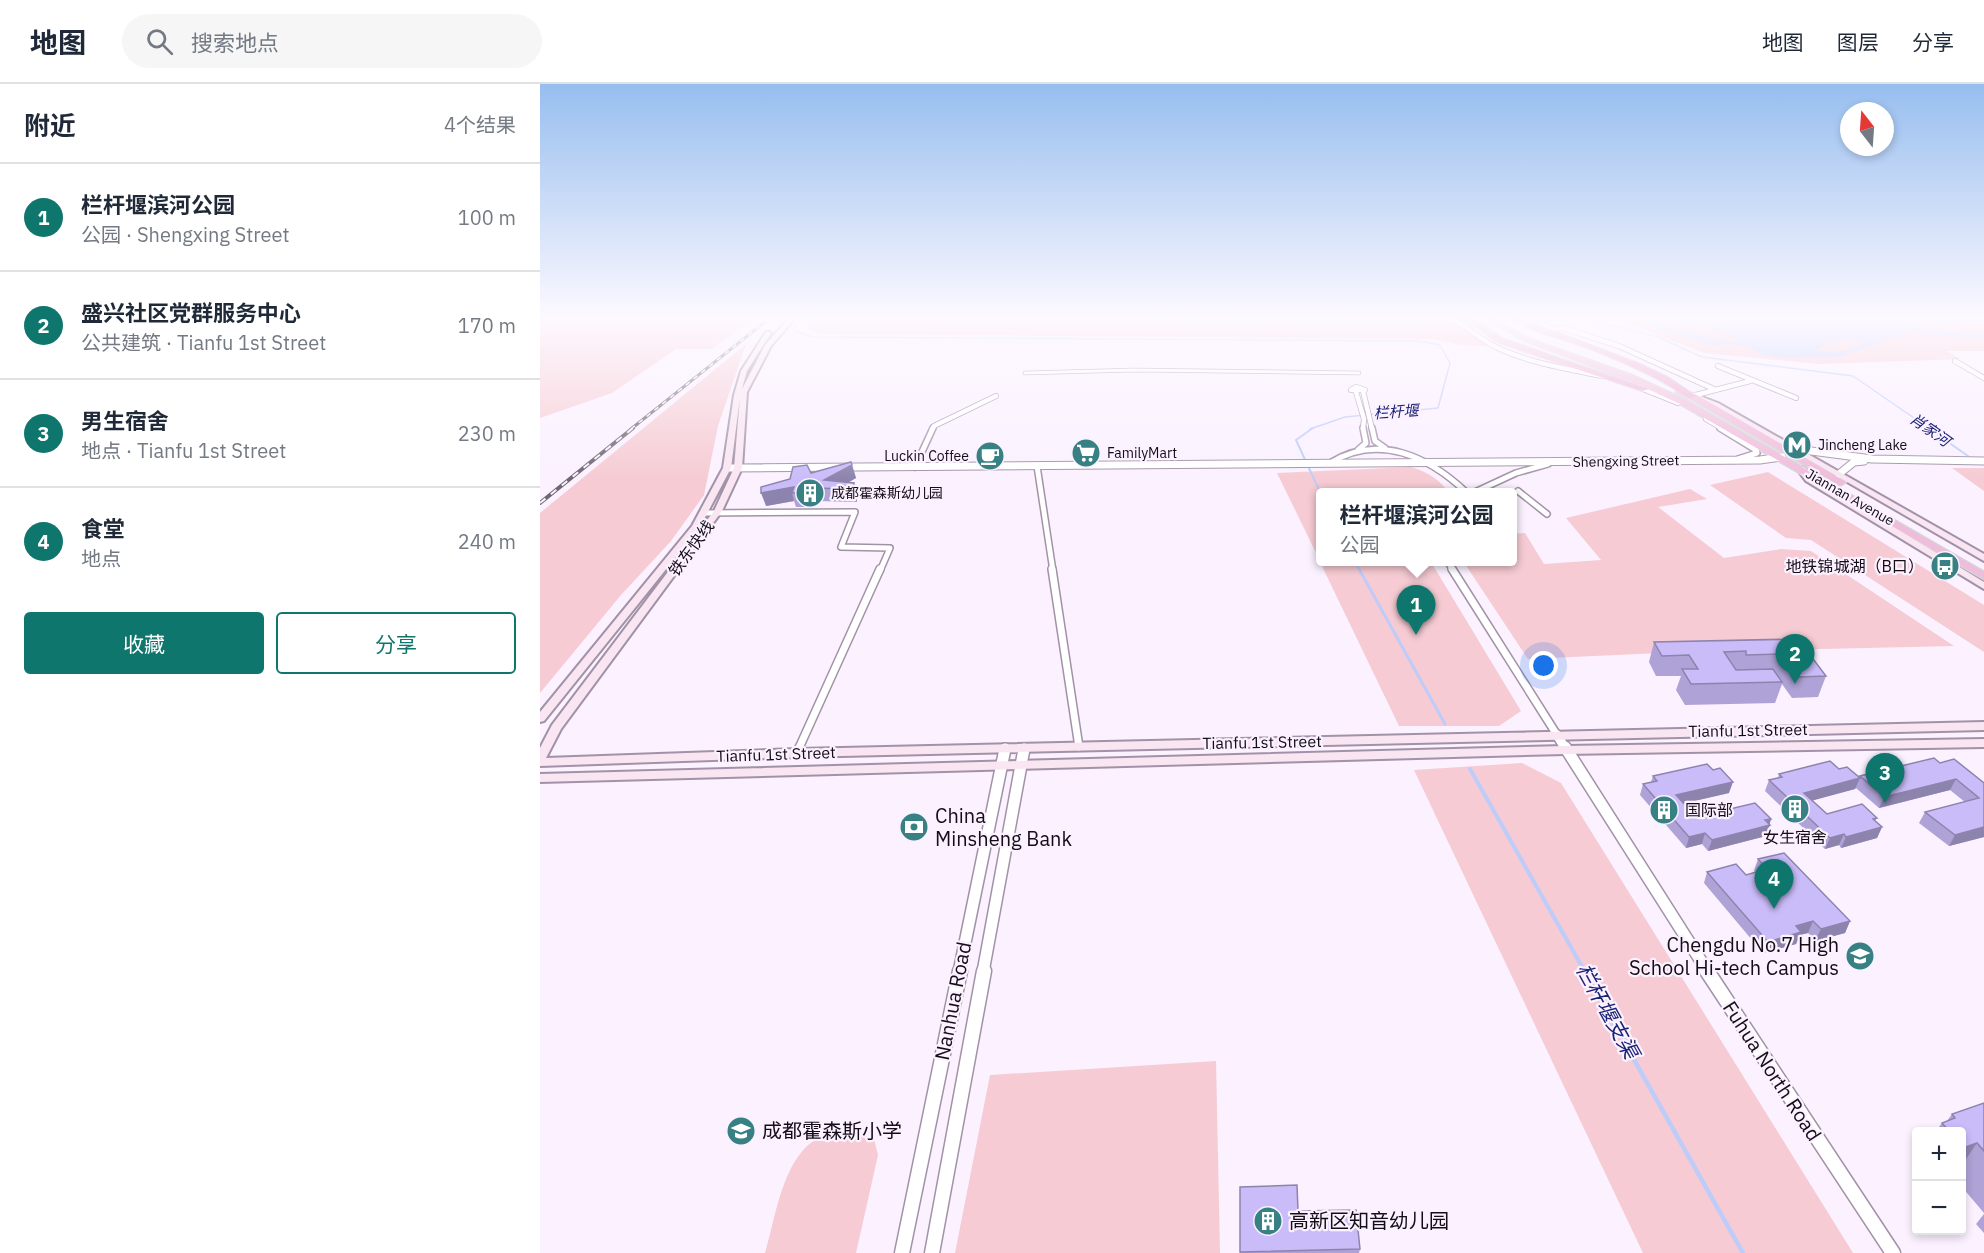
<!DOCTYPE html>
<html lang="zh">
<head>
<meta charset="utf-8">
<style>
  body { margin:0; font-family:"IBM Plex Sans","Noto Sans SC",sans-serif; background:#f6f6f7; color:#1f2937 }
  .controls { position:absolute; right:18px; bottom:18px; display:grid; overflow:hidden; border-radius:6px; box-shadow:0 3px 9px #0003 }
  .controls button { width:54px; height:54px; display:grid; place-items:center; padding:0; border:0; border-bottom:2px solid #e0e1e3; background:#fff; color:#1f2937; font:30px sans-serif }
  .compass { position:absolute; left:1300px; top:18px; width:54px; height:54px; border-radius:50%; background:#fff; box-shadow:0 3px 9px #0003; rotate:343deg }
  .you { position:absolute; left:1004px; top:582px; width:21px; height:21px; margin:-15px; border:4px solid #fff; border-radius:50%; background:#1a73e8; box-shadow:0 0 0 9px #1a73e833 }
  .badge { display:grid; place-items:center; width:39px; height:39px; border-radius:50%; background:#0f766e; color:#fff; font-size:20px; font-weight:700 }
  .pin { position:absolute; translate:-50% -50px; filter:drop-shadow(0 2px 3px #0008) }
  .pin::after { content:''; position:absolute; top:32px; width:21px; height:18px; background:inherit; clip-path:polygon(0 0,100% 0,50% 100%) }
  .popup { position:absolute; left:776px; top:404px; width:201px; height:78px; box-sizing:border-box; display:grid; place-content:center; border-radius:6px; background:#fff; filter:drop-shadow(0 2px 4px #0005); font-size:20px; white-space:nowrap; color:#747a83 }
  .popup b { font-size:22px; color:#1f2937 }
  .popup::after { content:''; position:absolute; left:50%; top:100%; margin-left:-12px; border:12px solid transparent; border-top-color:#fff }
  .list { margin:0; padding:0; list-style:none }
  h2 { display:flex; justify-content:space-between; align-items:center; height:78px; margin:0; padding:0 24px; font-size:26px }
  h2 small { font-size:20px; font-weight:400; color:#747a83 }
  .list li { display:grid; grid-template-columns:39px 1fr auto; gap:18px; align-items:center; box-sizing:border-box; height:108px; padding:0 24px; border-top:2px solid #e0e1e3 }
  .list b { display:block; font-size:22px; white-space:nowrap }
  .list p { margin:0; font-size:20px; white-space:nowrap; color:#747a83 }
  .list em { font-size:20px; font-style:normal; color:#747a83 }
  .actions { display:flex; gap:12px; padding:18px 24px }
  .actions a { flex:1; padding:14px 0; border:2px solid #0f766e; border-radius:6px; text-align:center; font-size:21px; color:#0f766e }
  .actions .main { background:#0f766e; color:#fff }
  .icon { flex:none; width:33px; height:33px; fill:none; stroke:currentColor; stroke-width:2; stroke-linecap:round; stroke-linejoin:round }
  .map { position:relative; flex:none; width:1444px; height:1169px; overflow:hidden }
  header { display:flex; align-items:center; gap:36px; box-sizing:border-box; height:84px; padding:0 30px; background:#fff; border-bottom:2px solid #e0e1e3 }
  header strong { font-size:28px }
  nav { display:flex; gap:33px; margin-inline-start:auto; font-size:21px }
  .search { width:420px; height:54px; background:#f6f6f7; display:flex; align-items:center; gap:15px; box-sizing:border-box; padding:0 21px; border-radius:33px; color:#747a83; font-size:22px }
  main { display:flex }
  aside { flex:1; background:#fff }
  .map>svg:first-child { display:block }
  .green { fill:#f6cbd3 }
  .water { fill:#beccf9; fill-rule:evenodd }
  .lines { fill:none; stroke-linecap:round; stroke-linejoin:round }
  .stream-far4 { stroke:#beccf9; stroke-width:1.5 }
  .stream-far3 { stroke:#beccf9; stroke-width:2 }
  .stream-far2 { stroke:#beccf9; stroke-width:3 }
  .stream-far1 { stroke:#beccf9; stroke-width:4 }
  .stream { stroke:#beccf9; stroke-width:4.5 }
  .pedestrian-casing { stroke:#a292a7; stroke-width:4.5 }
  .minor-far3-casing { stroke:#a292a7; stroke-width:6 }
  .minor-far2-casing { stroke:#a292a7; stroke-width:8 }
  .minor-far1-casing { stroke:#a292a7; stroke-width:10 }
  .minor-casing { stroke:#a292a7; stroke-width:11 }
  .tertiary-far3-casing { stroke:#a292a7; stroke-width:9 }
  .tertiary-far2-casing { stroke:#a292a7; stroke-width:12 }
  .tertiary-far1-casing { stroke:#a292a7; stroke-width:14 }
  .tertiary-casing { stroke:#a292a7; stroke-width:17 }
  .secondary-casing { stroke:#a292a7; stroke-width:4 }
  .trunk-casing { stroke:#d5d3d5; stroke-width:3 }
  .motorway-casing { stroke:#d5d3d5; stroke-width:2 }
  .pedestrian { stroke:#fff; stroke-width:3 }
  .minor-far3 { stroke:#fff; stroke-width:4.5 }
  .minor-far2 { stroke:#fff; stroke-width:5 }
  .minor-far1 { stroke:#fff; stroke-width:7 }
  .minor { stroke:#fff; stroke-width:8 }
  .tertiary-far3 { stroke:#fff; stroke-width:7 }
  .tertiary-far2 { stroke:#fff; stroke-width:9 }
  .tertiary-far1 { stroke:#fff; stroke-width:11 }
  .tertiary { stroke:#fff; stroke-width:14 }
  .secondary { fill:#f9e6f2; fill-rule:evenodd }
  .trunk { fill:#f0bcdb; fill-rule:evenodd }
  .motorway { fill:#ecabd2; fill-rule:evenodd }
  .rail-far1-casing { stroke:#6e6671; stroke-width:3 }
  .rail-casing { stroke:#6e6671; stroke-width:4 }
  .rail-far1 { stroke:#fbf1ff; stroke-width:1.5; stroke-dasharray:5; stroke-linecap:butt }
  .rail { stroke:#fbf1ff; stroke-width:2; stroke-dasharray:7; stroke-linecap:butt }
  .wall { fill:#aea2d6 }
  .shaded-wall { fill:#8d84ae }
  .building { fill:#cabcf9; stroke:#8d84ae; stroke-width:1.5 }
  .labels { text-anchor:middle; stroke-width:4.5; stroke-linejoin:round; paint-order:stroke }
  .far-poi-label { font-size:14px; fill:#130d15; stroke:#fbf1ff; text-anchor:start }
  .far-street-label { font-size:14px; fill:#130d15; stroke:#fbf1ff }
  .far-water-label { font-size:15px; font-style:italic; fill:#1a2374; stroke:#fbf1ff }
  .street-label { font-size:16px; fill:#130d15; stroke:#fbf1ff }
  .poi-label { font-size:16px; fill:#130d15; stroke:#fbf1ff; text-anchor:end }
  .near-poi-label { font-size:20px; fill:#130d15; stroke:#fbf1ff; text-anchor:start }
  .near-street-label { font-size:20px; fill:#130d15; stroke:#fbf1ff }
  .near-water-label { font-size:21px; font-style:italic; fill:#1a2374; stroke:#fbf1ff }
</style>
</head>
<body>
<header>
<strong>地图</strong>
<div class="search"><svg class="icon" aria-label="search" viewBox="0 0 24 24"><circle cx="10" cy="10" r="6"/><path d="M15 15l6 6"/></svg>搜索地点</div>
<nav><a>地图</a><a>图层</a><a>分享</a></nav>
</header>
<main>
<aside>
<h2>附近<small>4个结果</small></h2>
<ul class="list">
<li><span class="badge">1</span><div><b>栏杆堰滨河公园</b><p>公园 · Shengxing Street</p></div><em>100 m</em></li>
<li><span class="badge">2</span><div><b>盛兴社区党群服务中心</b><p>公共建筑 · Tianfu 1st Street</p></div><em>170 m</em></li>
<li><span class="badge">3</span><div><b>男生宿舍</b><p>地点 · Tianfu 1st Street</p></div><em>230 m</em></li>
<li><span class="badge">4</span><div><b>食堂</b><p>地点</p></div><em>240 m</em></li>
</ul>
<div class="actions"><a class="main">收藏</a><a>分享</a></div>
</aside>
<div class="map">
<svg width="1444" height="1169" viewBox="0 0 1444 1169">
  <rect width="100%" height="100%" fill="#fbf1ff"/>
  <path class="green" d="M0 233H215L172 265H136L72 309 0 334Z
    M274 233H917V238L949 262 922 261 893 255 283 250 269 246 267 239Z
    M1111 233H1444V267H1407L1421 275 1279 280 1164 269 1084 238Z
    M206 260 178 342 164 411 131 457 81 511 0 609V429Z
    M871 383C888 388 898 395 909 408H780V477L737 389Z
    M1412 384H1444V407Z
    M1228 388 1444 521V568L1271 456 1246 454 1170 401Z
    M1150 405 1167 415 1118 423 1184 474 1241 465 1271 467 1414 562 1142 568 988 575 927 483 926 478H972V450L985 449 1004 480 1061 476 1026 434Z
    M780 478H891L981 627 959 642H859Z
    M982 679 1021 699 1313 1169H1103L874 686Z
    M676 977 680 1169H415L450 991Z
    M292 1050H322L334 1055 338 1071 316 1169H225C235 1135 241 1087 267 1062 273 1056 284 1053 292 1050Z"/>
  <path class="water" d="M595 233 643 235 662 233 668 239 687 237 684 234 687 233 880 235 881 238 878 242 826 244 778 242 753 236 675 242Z
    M1126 233H1444V238L1383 240C1398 251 1425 248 1444 249V255L1379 250 1375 247 1365 248 1369 252 1348 254 1350 255 1299 273 1245 274 1222 271 1211 264 1192 260 1173 261 1116 245 1105 237ZM1152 241 1191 252 1198 258 1174 255 1134 244ZM1307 255 1323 259C1312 269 1291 269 1277 266L1288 259Z"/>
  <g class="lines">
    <path class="stream-far4" d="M267 233 255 242 254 247 273 253 879 257 900 261 910 279 898 324 805 333 770 345
      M1046 235 1118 253 1162 273 1313 292 1390 345"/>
    <path class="stream-far3" d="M773 344 756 356 780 408
      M1388 344 1428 372
      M815 478 820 487"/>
    <path class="stream-far2" d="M819 485 905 640"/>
    <path class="stream-far1" d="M930 685 1045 888"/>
    <path class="stream" d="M1044 887 1203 1169"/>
    <g class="pedestrian-casing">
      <path id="pedestrian" d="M485 289 594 286 819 289"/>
    </g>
    <g class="minor-far3-casing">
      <path id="minor-far3" d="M901 233C925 237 937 255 958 264 990 279 1027 285 1062 292
        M1020 233H1007L999 238 1010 245 1023 244 1079 262 1176 306
        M1022 233H1085
        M1415 277 1444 294
        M1178 282 1256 314
        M816 303 825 306H811Z
        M1098 303 1138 319
        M823 307 832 345
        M816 308 824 335 823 345
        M1152 312 1210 297
        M1166 335 1183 345
        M392 345 394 342 456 312"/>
    </g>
    <g class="minor-far2-casing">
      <path id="minor-far2" d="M832 344 835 357 845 364
        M1180 344 1216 366 1217 369 1198 375
        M818 366 826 359 823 344
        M790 379C838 349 888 372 926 408
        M497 382 513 487
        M375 383 393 344
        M978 407 1007 430
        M935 408 976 389 1008 380
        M163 429 315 428 301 463 350 464 340 487
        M908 478 913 487"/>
    </g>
    <g class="minor-far1-casing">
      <path id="minor-far1" d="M512 485 539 663
        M912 485 1017 651
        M259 664 340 485"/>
    </g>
    <g class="minor-casing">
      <path id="minor" d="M257 669 260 663"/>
    </g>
    <g class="tertiary-far3-casing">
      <path id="tertiary-far3" d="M1256 365 1332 375 1444 377
        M187 384 1220 376 1242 373
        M1299 390 1314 378 1324 377"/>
    </g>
    <g class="tertiary-far2-casing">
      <path id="tertiary-far2" d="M1017 651 1025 664"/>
    </g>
    <g class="tertiary-far1-casing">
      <path id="tertiary-far1" d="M1025 663 1168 888
        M419 888 465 665
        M443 888 484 665"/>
    </g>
    <g class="tertiary-casing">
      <path id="tertiary" d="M1167 887 1353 1169
        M362 1169 420 887
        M392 1169 444 887"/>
    </g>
    <g class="secondary-casing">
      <path id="secondary" d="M250 233H256L231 262 207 308 202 384 182 427 21 645 6 674 257 665 1444 638V646L257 673 0 682V664L12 641 174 427 194 384 200 313 191 384 160 443 4 637 0 638V628L152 442 183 384 194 311 201 287 226 248H230L231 249 207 287 202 305 225 261Z
        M1154 310 1178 319 1444 470V477L1174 321 1152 313 1151 312Z
        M1258 383H1264L1272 393 1444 498V505L1266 397 1257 385Z
        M1444 655V663L1025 670 0 698V690L1025 662Z"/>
    </g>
    <g class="trunk-casing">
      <path id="trunk" d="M943 233H950L987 254 1094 292 1146 316 1444 488V495L1140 320 1088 296 983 256Z
        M1136 305 1155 310 1306 398 1301 401 1298 400 1149 314 1136 309Z"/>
    </g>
    <g class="motorway-casing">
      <path id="motorway" d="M910 233H920L928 236 926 233H933L962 254 1109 305 1102 307 956 258 938 244Z
        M969 233H978L1098 279 1128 293 1156 312 1149 314C1115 291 1077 275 1039 261 1016 253 988 248 969 233Z"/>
    </g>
    <use href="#pedestrian" class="pedestrian"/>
    <use href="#minor-far3" class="minor-far3"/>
    <use href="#minor-far2" class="minor-far2"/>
    <use href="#minor-far1" class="minor-far1"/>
    <use href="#minor" class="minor"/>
    <use href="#tertiary-far3" class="tertiary-far3"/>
    <use href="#tertiary-far2" class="tertiary-far2"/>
    <use href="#tertiary-far1" class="tertiary-far1"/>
    <use href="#tertiary" class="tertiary"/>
    <use href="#secondary" class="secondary"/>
    <use href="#trunk" class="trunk"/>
    <use href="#motorway" class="motorway"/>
    <g class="rail-far1-casing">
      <path id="rail-far1" d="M91 345 231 233"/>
    </g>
    <g class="rail-casing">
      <path id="rail" d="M0 419 93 344"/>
    </g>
    <use href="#rail-far1" class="rail-far1"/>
    <use href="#rail" class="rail"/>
  </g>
  <path class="wall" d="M312 381 316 394 308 399H314L317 413V418L276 417 269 423H256L254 417 226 422 271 389Z
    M1258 555 1286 592 1278 613 1252 614 1242 600 1235 619 1145 621 1136 606 1141 592H1116L1109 578 1114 558Z
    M1400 679 1444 699V753L1409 762 1379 739 1385 728 1425 718 1410 706 1339 724 1316 704 1315 705 1272 716 1287 730 1337 734 1335 737 1342 743 1337 754 1301 764 1299 761 1285 765 1225 707 1229 696 1238 694 1239 690 1299 685 1319 693 1320 692Z
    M1113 692 1189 709 1144 719 1156 733 1231 735 1226 752 1168 767 1162 760 1146 764 1100 711 1103 700 1111 698Z
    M1218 775 1310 837 1305 849 1275 857 1268 849 1260 851 1256 860 1223 869 1164 799 1167 788 1206 791 1215 788 1214 787Z
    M1444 1019V1129L1422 1103V1047H1396L1402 1039 1407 1037 1412 1030Z
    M700 1103 758 1127 820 1165 819 1169H700Z
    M1444 1130V1149L1436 1140Z"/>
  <path class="shaded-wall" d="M312 381 316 394 297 404 284 396Z
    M314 399 317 413V418L313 405Z
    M254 403 252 409 254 417 226 422 221 409Z
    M272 404 276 417 269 423 266 409Z
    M1320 694 1315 705 1260 720 1264 709Z
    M1416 695 1410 706 1339 724 1344 713Z
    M1193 698 1189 709 1133 722 1136 711Z
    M1231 735 1229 742 1230 741 1226 752 1168 767 1172 756Z
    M1342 743 1337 754 1301 764 1306 753Z
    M1444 743V753L1409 762 1415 751Z
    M1165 749 1162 760 1146 764 1149 753Z
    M1304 750 1299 761 1285 765 1290 754Z
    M1273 837 1268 849 1260 851 1256 860 1223 869 1228 858 1256 842Z
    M1310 837 1305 849 1275 857 1281 845Z
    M1437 1059 1422 1081V1067L1423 1064Z"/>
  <path class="building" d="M311 378 312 381 284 396 314 399 313 405 272 404 266 409H252L254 403 221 409V403L250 395 253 383 267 381 271 389Z
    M1258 555 1286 592 1259 593 1243 570 1206 571V567L1184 568 1196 586 1233 585 1242 598 1151 600 1142 585H1158L1149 571 1122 572 1114 558Z
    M1394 674 1400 679 1414 675 1444 699V743L1415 751 1385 728 1439 714 1416 695 1344 713 1320 692Z
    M1290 677 1299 685 1307 683 1320 694 1264 709 1287 730 1322 720 1337 734 1333 735 1342 743 1306 753 1304 750 1290 754 1229 696 1242 693 1239 690Z
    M1167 680 1173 686 1180 684 1193 698 1136 711 1156 733 1215 719 1231 735 1225 736 1230 741 1172 756 1165 749 1149 753 1103 700 1117 697 1113 692Z
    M1244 769 1310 837 1281 845 1273 837 1256 842 1261 848 1228 858 1167 788 1196 780 1206 791 1227 785 1218 775Z
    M1444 1019V1067L1437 1059 1423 1064 1422 1062V1047H1409L1402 1039 1415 1034 1412 1030Z
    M757 1101 758 1127 816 1126 820 1165 700 1168V1103Z"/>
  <linearGradient id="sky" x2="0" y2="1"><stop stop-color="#97beef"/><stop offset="0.59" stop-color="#fdf9ff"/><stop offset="1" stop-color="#fdf9ff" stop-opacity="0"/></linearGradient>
  <rect width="1444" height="396" fill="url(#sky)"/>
  <defs>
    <g id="metro-disc" transform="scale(1.5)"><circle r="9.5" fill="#378083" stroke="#fbf1ff"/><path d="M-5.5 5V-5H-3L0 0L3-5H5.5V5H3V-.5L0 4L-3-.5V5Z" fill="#fff"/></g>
    <g id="supermarket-disc" transform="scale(1.5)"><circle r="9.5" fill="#378083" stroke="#fbf1ff"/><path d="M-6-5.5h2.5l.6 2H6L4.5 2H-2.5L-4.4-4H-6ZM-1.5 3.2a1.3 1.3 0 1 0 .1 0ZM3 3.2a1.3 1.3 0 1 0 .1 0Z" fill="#fff"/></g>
    <g id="cafe-disc" transform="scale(1.5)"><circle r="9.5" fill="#378083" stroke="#fbf1ff"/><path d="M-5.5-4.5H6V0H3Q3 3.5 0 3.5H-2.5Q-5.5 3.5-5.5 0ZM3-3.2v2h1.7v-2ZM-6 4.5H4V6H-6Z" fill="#fff"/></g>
    <g id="building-disc" transform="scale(1.5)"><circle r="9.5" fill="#378083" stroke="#fbf1ff"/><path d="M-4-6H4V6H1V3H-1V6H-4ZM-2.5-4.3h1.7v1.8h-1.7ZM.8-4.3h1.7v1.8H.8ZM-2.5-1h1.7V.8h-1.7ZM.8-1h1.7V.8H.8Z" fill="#fff"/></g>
    <g id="bus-disc" transform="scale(1.5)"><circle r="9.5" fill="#378083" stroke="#fbf1ff"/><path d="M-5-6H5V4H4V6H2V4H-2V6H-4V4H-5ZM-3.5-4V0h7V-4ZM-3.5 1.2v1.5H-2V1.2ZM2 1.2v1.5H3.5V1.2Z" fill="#fff"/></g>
    <g id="bank-disc" transform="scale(1.5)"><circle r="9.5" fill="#378083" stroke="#fbf1ff"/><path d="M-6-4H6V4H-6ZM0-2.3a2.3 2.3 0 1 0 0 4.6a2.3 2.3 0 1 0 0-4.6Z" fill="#fff"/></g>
    <g id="school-disc" transform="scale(1.5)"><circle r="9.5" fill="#378083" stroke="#fbf1ff"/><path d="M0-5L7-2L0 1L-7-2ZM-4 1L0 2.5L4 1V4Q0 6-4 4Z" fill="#fff"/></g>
  </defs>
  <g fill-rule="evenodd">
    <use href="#metro-disc" x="1257" y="361"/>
    <use href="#supermarket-disc" x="546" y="369"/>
    <use href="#cafe-disc" x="450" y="372"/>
    <use href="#building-disc" x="270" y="409"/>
    <use href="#bus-disc" x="1405" y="482"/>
    <use href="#building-disc" x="1255" y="725"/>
    <use href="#building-disc" x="1124" y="726"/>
    <use href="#bank-disc" x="374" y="743"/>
    <use href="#school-disc" x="1320" y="872"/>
    <use href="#school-disc" x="201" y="1047"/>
    <use href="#building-disc" x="728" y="1137"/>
  </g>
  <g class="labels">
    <g class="far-poi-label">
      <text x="1278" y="366">Jincheng Lake</text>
      <text x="567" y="374">FamilyMart</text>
      <text x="429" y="377" text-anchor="end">Luckin Coffee</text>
      <text x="291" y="414">成都霍森斯幼儿园</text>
    </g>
    <g class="far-street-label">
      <text transform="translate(1086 377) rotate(-1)" y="5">Shengxing Street</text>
      <text transform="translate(1310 413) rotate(30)" y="5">Jiannan Avenue</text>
    </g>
    <g class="far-water-label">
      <text transform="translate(856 328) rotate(-4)" y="5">栏杆堰</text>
      <text transform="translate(1390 346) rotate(35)" y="5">肖家河</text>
    </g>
    <g class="street-label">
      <text transform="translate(151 464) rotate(-54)" y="6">铁东快线</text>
      <text transform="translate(1208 646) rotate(-1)" y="6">Tianfu 1st Street</text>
      <text transform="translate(722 658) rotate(-1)" y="6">Tianfu 1st Street</text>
      <text transform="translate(236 670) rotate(-2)" y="6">Tianfu 1st Street</text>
    </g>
    <g class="poi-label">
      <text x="1384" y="488">地铁锦城湖（B口）</text>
      <text x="1145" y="732" text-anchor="start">国际部</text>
      <text x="1255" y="759" text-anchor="middle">女生宿舍</text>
    </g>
    <g class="near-poi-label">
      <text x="395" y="739">China<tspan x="395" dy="23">Minsheng Bank</tspan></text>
      <text x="1299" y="868" text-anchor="end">Chengdu No.7 High<tspan x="1299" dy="23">School Hi-tech Campus</tspan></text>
      <text x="222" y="1054">成都霍森斯小学</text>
      <text x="749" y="1144">高新区知音幼儿园</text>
    </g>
    <g class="near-street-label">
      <text transform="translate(413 917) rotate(-79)" y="7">Nanhua Road</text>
      <text transform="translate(1232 987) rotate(57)" y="7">Fuhua North Road</text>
    </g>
    <g class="near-water-label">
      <text transform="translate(1067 927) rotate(61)" y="7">栏杆堰支渠</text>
    </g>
  </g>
</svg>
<div class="controls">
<button>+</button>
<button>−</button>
</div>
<svg class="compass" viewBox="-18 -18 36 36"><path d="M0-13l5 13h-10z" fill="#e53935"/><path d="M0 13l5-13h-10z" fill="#747a83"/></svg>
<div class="you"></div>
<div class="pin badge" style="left:876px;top:551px">1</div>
<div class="popup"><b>栏杆堰滨河公园</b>公园</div>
<div class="pin badge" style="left:1255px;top:600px">2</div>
<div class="pin badge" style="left:1345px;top:719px">3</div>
<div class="pin badge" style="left:1234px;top:825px">4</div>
</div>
</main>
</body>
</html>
